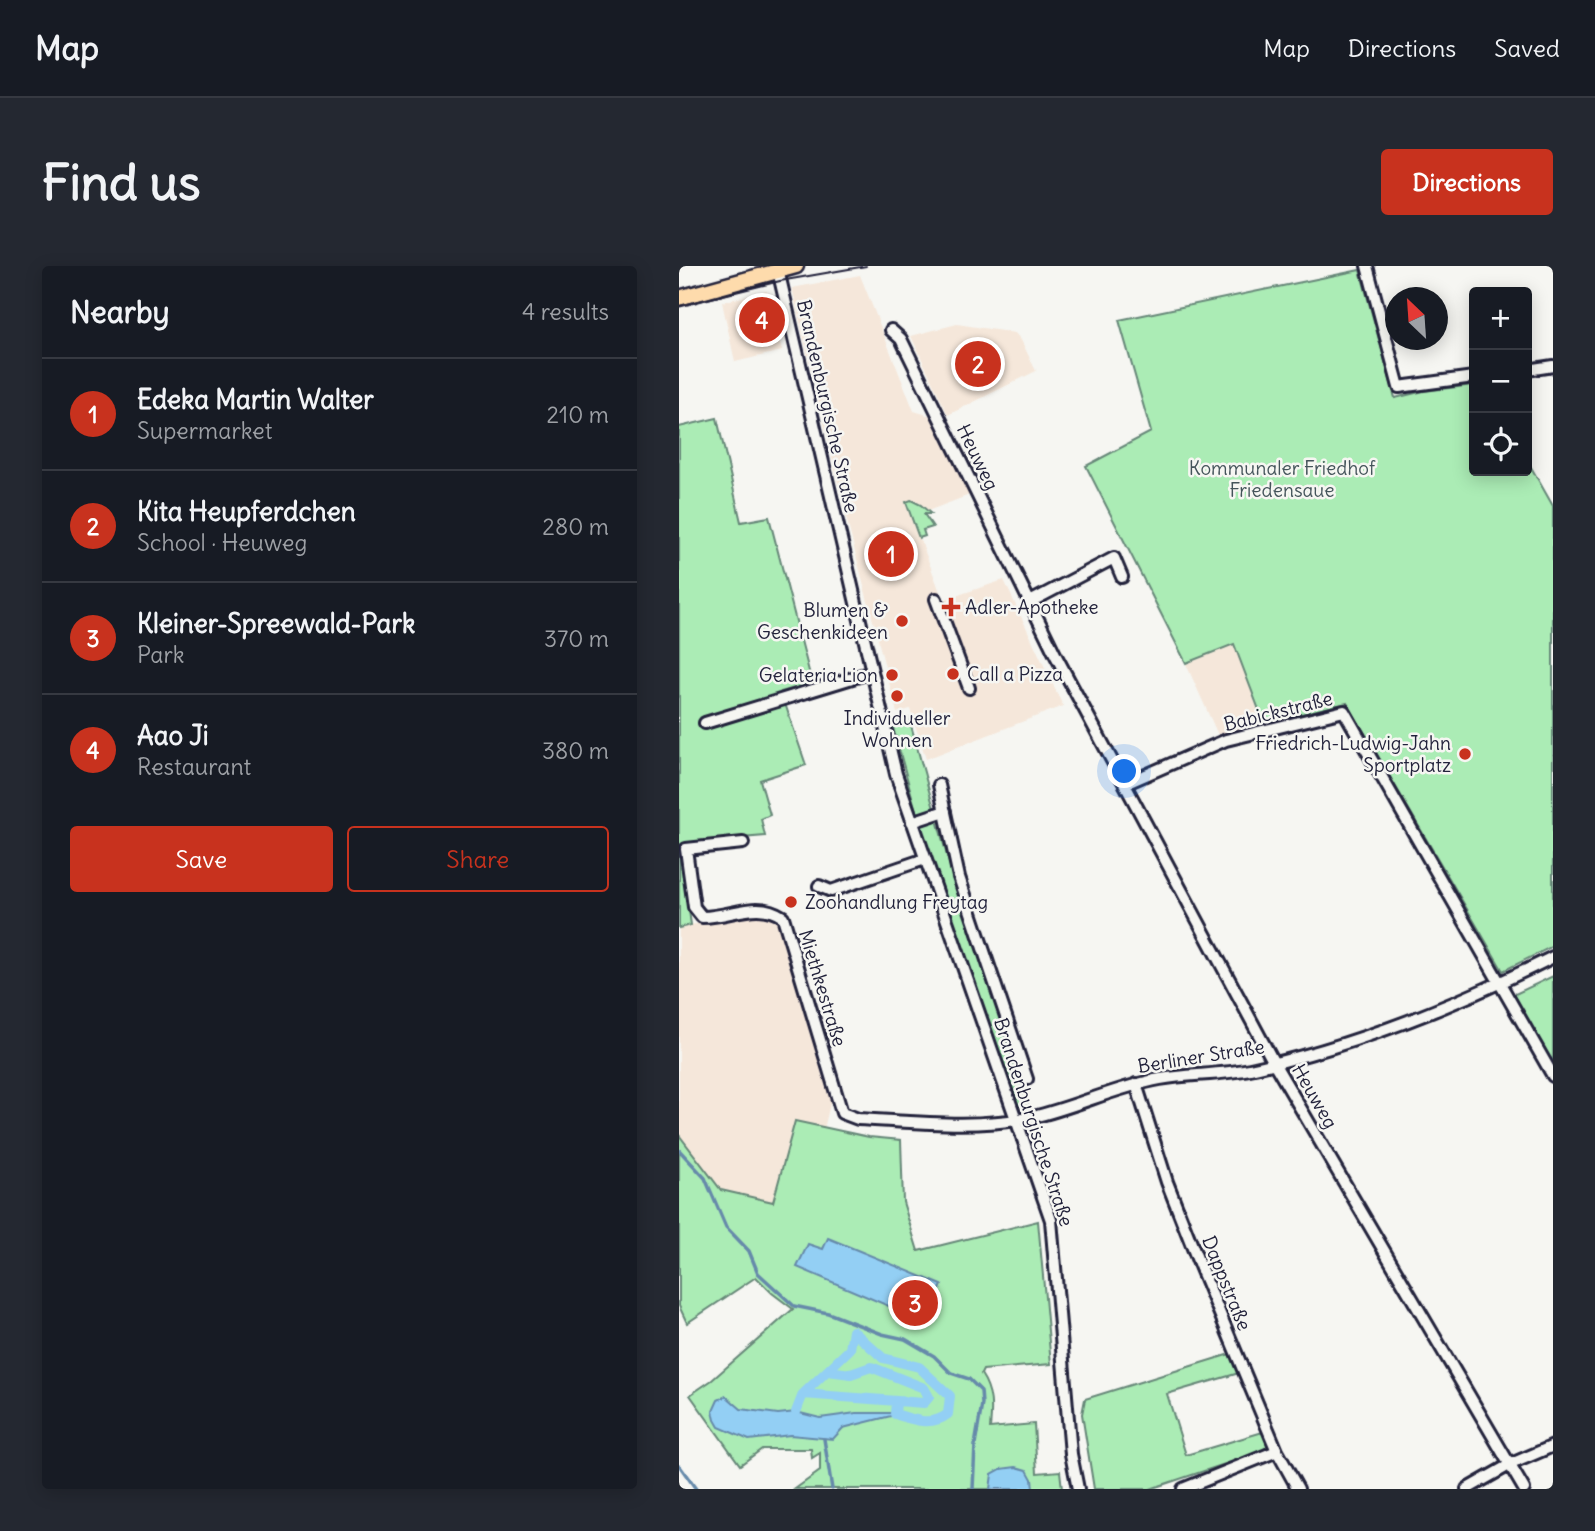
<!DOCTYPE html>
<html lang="en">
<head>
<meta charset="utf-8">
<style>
  body { margin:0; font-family:Delius,sans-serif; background:#242831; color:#f1f3f6 }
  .controls { position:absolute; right:21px; top:21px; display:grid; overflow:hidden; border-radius:7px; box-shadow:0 4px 18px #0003 }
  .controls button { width:63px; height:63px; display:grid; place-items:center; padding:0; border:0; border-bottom:2px solid #363941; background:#171b24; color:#f1f3f6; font:35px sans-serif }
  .compass { position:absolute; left:706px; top:21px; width:63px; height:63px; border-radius:50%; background:#171b24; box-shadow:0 4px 18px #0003; rotate:335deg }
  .you { position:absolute; left:446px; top:506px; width:24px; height:24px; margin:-18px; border:5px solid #fff; border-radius:50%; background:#1a73e8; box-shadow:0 0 0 10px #1a73e833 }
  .badge { display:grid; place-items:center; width:46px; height:46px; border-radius:50%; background:#c8321e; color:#fff; font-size:23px; font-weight:700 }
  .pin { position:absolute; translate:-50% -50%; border:4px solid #fff; box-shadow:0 2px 7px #0006 }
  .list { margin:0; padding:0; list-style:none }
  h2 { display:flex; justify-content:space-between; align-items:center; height:91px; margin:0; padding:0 28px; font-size:30px }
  h2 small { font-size:23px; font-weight:400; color:#9ea1a6 }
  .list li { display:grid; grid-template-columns:46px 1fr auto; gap:21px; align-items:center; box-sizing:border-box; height:112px; padding:0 28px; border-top:2px solid #363941 }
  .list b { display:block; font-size:26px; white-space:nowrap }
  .list p { margin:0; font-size:23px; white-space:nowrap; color:#9ea1a6 }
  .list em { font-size:23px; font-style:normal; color:#9ea1a6 }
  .actions { display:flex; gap:14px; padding:21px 28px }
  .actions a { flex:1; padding:16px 0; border:2px solid #c8321e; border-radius:7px; text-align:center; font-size:24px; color:#c8321e }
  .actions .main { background:#c8321e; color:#fff }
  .icon { flex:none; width:38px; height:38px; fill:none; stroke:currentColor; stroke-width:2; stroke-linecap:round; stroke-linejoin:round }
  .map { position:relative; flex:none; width:874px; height:1223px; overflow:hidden; border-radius:7px }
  header { display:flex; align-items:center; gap:42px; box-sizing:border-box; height:98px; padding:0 35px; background:#171b24; border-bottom:2px solid #363941 }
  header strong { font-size:33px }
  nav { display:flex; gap:38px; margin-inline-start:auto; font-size:24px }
  .intro { display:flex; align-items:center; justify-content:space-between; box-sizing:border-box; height:168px; padding:0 42px }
  h1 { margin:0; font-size:49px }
  .button { padding:18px 32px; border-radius:7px; background:#c8321e; color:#fff; font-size:24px; font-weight:700 }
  main { display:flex; gap:42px; padding:0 42px }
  aside { flex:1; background:#171b24; border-radius:7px; box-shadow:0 4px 18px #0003 }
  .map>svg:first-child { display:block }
  .built { fill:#f5e7da }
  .green { fill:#abecb5; stroke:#668778; stroke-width:2 }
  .water { fill:#93cff4; stroke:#668aaa; stroke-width:2 }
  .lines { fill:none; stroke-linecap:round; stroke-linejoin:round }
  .stream { stroke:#668aaa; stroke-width:3.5 }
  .canal { stroke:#93cff4; stroke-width:10 }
  .minor-casing { stroke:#22223b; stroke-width:16 }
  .major-casing { stroke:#22223b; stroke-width:19 }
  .minor { stroke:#f6f6f2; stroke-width:10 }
  .major { stroke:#fedbac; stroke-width:14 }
  .tram { stroke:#22223b; stroke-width:2 }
  .poi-dot { fill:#c8321e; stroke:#f6f6f2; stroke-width:2.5 }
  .labels { text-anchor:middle; stroke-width:5; stroke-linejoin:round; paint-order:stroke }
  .street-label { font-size:19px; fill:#22223b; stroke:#f6f6f2 }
  .park-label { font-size:19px; fill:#44545a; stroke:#f6f6f2 }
  .poi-label { font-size:19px; fill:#22223b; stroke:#f6f6f2; text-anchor:start }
</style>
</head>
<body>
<header>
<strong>Map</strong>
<nav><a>Map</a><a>Directions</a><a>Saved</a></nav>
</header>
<div class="intro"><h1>Find us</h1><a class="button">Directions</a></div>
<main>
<aside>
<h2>Nearby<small>4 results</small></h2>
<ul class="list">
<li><span class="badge">1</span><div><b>Edeka Martin Walter</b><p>Supermarket</p></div><em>210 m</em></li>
<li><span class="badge">2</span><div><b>Kita Heupferdchen</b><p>School · Heuweg</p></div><em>280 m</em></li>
<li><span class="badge">3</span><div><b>Kleiner-Spreewald-Park</b><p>Park</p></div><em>370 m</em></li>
<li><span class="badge">4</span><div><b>Aao Ji</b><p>Restaurant</p></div><em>380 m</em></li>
</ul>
<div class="actions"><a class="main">Save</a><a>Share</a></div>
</aside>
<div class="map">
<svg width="874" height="1223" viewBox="0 0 874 1223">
  <rect width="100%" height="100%" fill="#f6f6f2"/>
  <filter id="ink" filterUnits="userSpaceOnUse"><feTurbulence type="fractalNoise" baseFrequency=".0143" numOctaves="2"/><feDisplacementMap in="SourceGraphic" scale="14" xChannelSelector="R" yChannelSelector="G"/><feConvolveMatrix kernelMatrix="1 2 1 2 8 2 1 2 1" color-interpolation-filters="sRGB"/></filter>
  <g filter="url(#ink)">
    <path class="built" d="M181 9 235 145 252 150 293 228 233 251 264 334 325 314 384 440 247 493 231 443 218 447 168 255 113 22Z
      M88 25 103 85 56 96 43 36Z
      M278 58 336 67 342 74 357 105 269 149 232 70Z
      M555 378 584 457 539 469 507 398Z
      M81 646 104 660 152 834 145 863 116 855 94 936 42 924 0 869V661Z"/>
    <path class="green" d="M681 4 716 132 745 125 795 119V205H848V194L874 240V680L824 705 668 437 585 457 555 378 507 397 407 200 472 166 440 54Z
      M38 152 62 256 90 251 133 417 102 426 127 499 81 514 91 549 82 553 86 570 14 576 6 579 2 585 12 659 0 662V161Z
      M232 234 242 239 252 248H245L254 261 244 264 246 270 240 272 227 236Z
      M230 452 273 608 349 837 339 840 249 588 213 458Z
      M874 710V799L834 729Z
      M116 855 190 871 222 874 224 936 239 985 359 955 372 1098 304 1104 302 1108C314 1126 313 1142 311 1162L355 1158 358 1207 381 1205 383 1223H116L141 1205V1187L133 1192 132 1183H83L61 1199 11 1129 33 1114 114 1043 93 1027 77 1011 8 1057 0 1040V869L42 924 94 936Z
      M551 1088 560 1107 488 1128 507 1189 587 1165 589 1179 582 1186 471 1223H415L403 1148 406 1133Z"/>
    <path class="water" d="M149 972 263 1019 247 1056 118 1001 129 978 144 983Z
      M47 1130 62 1143 99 1148 117 1146 141 1152 177 1147H216V1149L164 1162 154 1173 111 1169 70 1174 40 1161 36 1154 34 1145 39 1134Z
      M337 1201 348 1204 353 1213 354 1223H311L313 1208 322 1203Z"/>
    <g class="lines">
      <path class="stream" d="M0 884 26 912 47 961 70 985 79 1007 115 1040 149 1047 203 1068 226 1073 255 1090 272 1107 290 1113 302 1125 303 1138 296 1179 294 1223
        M145 1173 153 1223
        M0 1199 17 1223"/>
      <path class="canal" d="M124 1128 245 1137 250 1131 245 1122 192 1101 172 1108 149 1105
        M117 1146 124 1128 171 1083 174 1065 204 1092 240 1101 271 1130 269 1148C252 1161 235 1154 216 1148L217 1135"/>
      <g class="minor-casing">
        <path id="minor" d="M688 0 720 121 795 111
          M99 4 217 508 372 954 392 1188 399 1223
          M212 64 222 73 377 390 595 797 845 1223
          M848 104 874 100
          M257 333 290 422
          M351 336 435 292 443 311
          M26 457 193 406
          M446 518 547 474 665 445 874 810
          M260 519 280 611 348 813
          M233 556 266 545
          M64 577 7 583 15 641 23 651C54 651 77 633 104 651L163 847 179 853C237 856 297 863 354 851 397 841 437 821 481 813 511 808 541 809 571 803 676 780 778 739 874 691
          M140 620 152 625 246 593
          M457 818 488 916 521 1000 598 1185 619 1223
          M504 1223 598 1185
          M788 1223 832 1198 874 1180"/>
      </g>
      <g class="major-casing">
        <path id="major" d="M0 32 117 0"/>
      </g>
      <use href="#minor" class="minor"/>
      <use href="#major" class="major"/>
      <path class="tram" d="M0 40 101 15 187 0"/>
    </g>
  </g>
  <g class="poi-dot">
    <path d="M268.5 330.5h7v7h7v7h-7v7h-7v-7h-7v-7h7z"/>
    <circle cx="223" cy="355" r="7"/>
    <circle cx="274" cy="408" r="7"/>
    <circle cx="213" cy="409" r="7"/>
    <circle cx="218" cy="430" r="7"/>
    <circle cx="786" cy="488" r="7"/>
    <circle cx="112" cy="636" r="7"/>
  </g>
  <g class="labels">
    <g class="street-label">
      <text transform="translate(149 140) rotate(77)" y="7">Brandenburgische Straße</text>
      <text transform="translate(299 191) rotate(64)" y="7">Heuweg</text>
      <text transform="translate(599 445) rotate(-14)" y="7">Babickstraße</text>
      <text transform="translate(144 722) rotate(73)" y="7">Miethkestraße</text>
      <text transform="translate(522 790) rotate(-9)" y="7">Berliner Straße</text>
      <text transform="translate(636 830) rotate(60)" y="7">Heuweg</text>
      <text transform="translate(355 856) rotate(72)" y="7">Brandenburgische Straße</text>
      <text transform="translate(548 1017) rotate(68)" y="7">Dappstraße</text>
    </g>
    <g class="park-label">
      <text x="603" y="209">Kommunaler Friedhof<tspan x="603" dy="22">Friedensaue</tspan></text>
    </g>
    <g class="poi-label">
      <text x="286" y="348">Adler-Apotheke</text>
      <text x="209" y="351" text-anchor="end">Blumen &amp;<tspan x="209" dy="22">Geschenkideen</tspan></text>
      <text x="288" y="415">Call a Pizza</text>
      <text x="199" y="416" text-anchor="end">Gelateria Lion</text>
      <text x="218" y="459" text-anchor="middle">Individueller<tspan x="218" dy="22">Wohnen</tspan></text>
      <text x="772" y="484" text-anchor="end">Friedrich-Ludwig-Jahn<tspan x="772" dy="22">Sportplatz</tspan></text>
      <text x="126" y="643">Zoohandlung Freytag</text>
    </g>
  </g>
</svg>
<div class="controls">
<button>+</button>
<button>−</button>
<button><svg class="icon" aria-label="locate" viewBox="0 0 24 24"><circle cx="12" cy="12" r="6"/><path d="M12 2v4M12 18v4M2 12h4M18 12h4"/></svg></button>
</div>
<svg class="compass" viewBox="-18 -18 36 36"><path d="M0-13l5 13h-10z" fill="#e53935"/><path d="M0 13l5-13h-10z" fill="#9ea1a6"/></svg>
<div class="you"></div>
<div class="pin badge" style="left:212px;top:288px">1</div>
<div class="pin badge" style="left:299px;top:98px">2</div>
<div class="pin badge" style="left:236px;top:1037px">3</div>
<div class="pin badge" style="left:83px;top:54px">4</div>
</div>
</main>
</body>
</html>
